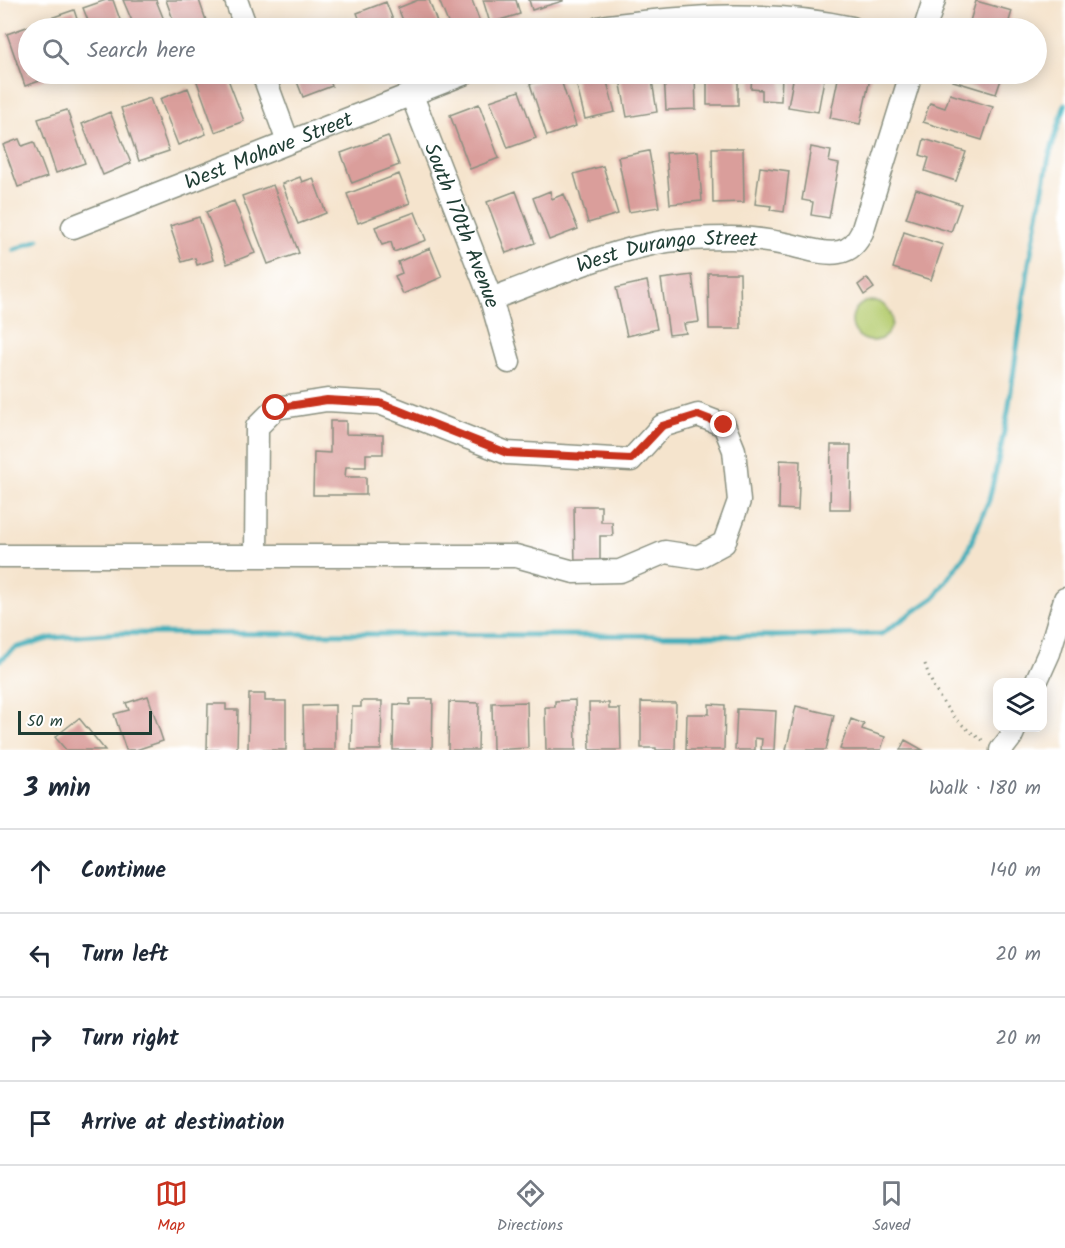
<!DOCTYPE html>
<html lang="en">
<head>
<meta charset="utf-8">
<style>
  body { margin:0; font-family:Kalam,sans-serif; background:#f2f2f3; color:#1f2937 }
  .controls { position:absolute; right:18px; bottom:18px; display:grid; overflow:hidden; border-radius:12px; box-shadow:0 3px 15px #0003 }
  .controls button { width:54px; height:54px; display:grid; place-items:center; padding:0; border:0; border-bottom:2px solid #e0e1e3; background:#fff; color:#1f2937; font:30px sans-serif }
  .scale { position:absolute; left:18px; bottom:15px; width:134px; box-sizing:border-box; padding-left:6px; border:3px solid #1f3d34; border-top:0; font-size:16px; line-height:21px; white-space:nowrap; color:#1f3d34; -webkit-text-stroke:4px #fff; paint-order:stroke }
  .stop { position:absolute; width:18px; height:18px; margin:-14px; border:4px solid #c8321e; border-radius:50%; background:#fff }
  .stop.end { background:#c8321e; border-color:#fff; box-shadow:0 2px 6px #0008 }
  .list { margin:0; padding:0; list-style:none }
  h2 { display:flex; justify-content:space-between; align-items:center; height:78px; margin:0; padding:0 24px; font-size:26px }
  h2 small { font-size:20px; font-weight:400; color:#747a83 }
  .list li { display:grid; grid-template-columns:39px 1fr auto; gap:18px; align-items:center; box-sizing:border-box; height:84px; padding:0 24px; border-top:2px solid #e0e1e3 }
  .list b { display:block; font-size:22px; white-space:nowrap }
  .list em { font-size:20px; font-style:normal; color:#747a83 }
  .icon { flex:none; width:33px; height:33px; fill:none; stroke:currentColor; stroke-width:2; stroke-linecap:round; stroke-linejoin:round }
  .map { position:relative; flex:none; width:1065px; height:750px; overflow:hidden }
  .search { position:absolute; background:#fff; box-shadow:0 3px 15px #0003; left:18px; right:18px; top:18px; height:66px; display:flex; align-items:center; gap:15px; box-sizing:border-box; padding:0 21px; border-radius:33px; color:#747a83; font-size:22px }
  .sheet { height:414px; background:#fff }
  nav { display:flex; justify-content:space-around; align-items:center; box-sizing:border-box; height:84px; border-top:2px solid #e0e1e3; background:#fff; font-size:16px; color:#747a83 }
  nav a { display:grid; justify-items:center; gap:3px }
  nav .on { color:#c8321e }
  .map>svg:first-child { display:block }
  .green { fill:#b5cc70; stroke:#6a8452; stroke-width:1.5 }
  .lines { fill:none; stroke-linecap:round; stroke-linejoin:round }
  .stream { stroke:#3faeba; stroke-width:5 }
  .building { fill:#da9e9b }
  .minor-casing { stroke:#8a9080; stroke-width:25 }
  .path { stroke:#8a9080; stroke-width:3; stroke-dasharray:1.5 4.5; stroke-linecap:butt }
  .minor { stroke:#fff; stroke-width:22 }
  .route { stroke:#c8321e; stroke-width:8 }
  .labels { text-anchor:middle; stroke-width:4.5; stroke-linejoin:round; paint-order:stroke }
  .street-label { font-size:21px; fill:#1f3d34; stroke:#fff }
</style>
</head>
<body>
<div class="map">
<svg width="1065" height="750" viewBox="0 0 1065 750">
  <rect width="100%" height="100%" fill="#fff"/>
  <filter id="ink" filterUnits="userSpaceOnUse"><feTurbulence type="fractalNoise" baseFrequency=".0167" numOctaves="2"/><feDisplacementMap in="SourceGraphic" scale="12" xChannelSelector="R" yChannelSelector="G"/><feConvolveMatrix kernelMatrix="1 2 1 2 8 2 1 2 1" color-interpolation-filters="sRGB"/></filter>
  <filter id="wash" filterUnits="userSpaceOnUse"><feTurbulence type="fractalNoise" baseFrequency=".008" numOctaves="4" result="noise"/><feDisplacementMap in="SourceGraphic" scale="24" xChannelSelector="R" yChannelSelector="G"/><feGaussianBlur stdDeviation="1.35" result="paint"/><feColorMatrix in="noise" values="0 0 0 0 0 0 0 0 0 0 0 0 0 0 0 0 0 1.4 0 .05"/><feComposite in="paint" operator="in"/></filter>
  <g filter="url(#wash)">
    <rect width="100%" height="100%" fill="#f5e4cd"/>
    <path class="green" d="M852 321a20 20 0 1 1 40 0a20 20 0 1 1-40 0Z"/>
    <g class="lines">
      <path class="stream" d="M14 250 38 240
        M0 660 15 648 52 638 119 633 775 636 881 634 935 597 967 552 989 500 998 461 1008 412 1029 263 1049 157 1065 104"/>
    </g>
    <g id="blocks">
      <path class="building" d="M106 0H113L123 28H91L83 8Z
        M123 0H156L164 20 144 28H135Z
        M166 0H199L208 26 200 28H176Z
        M418 0H429L439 28H406L398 8Z
        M439 0H472L481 25 473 28H450Z
        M483 0H516L520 14 490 23Z
        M529 0H563V1L532 10Z
        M976 1 1012 11 1007 28H968Z
        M386 2 396 28H363L357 13Z
        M74 10 80 28H48L45 20Z
        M35 24 37 28H28V74H53L54 76 25 86 7 34Z
        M211 74H226L244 121 215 132 196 79Z
        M294 74H327L332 86 303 97Z
        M348 74H368L351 80Z
        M559 74 576 126 547 136 530 84Z
        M574 74H605L615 112 585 119Z
        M619 74H651L657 112 627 117Z
        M664 74H695L696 109 666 110Z
        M707 74H738V105H707Z
        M752 74H782L781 101 762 100V90L751 89Z
        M794 74H825L818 112 788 107Z
        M839 74H871L860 124 830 118Z
        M955 74H1003L996 94 953 81Z
        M188 88 206 134 178 145 160 99Z
        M519 91 536 138 508 148 490 101Z
        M950 94 993 107 982 140 923 122 930 103 945 108Z
        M150 98 169 151 139 161 121 108Z
        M479 104 499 158 470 169 450 115Z
        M67 110 85 163 56 173 38 119Z
        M110 112 131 163 103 175 82 124Z
        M388 136 399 165 352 183 341 153Z
        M19 139 22 146 34 142 47 177 18 187 3 145Z
        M924 139 966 152 956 181 925 171 929 158 920 155Z
        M811 147 831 151 829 162 839 164 829 218 811 215 813 202 802 200Z
        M712 148H743L744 202 713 203Z
        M649 151 659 207 629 212 618 157Z
        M698 151 702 201 670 204 666 153Z
        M603 166 618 214 588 223 574 174Z
        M760 167 789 171 784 212 770 210 771 206 755 204Z
        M399 174 410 203 358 223 347 194Z
        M300 177 302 182 313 178 326 213 298 224 282 184Z
        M273 185 299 253 268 264 242 196Z
        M916 189 961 204 951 232 906 218Z
        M516 191 535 243 506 253 487 202Z
        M550 191 552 199 564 194 578 229 549 240 533 198Z
        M234 201 255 253 227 264 206 212Z
        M415 212 426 240 394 252 391 242 382 245 375 227Z
        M199 217 213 260 197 265 195 258 182 262 170 226Z
        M904 232 943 245 931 280 893 268Z
        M430 248 442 277 403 294 395 276 402 273 398 262Z
        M708 273H740L741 329H709Z
        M692 275 699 322 684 324 686 333 669 335 661 279Z
        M867 278 874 288 864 295 858 285Z
        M647 281 657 329 627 336 616 288Z
        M330 421H346V434L383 435V454H366V467H346L345 477H366V495H313L314 452 330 453Z
        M831 445H851L850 509H830Z
        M780 460 800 461 798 510 779 509Z
        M574 506H601V522H612L613 536H600V569H575Z
        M249 694H265V701H286V750H248Z
        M148 696 163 741 136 750H126L114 714 129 710 126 703Z
        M410 699H433L432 750H393L394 704 410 705Z
        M575 700 576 750H546L545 707H555V701Z
        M361 701H382L381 750H351L352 707H361Z
        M449 702 479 703 478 750H448Z
        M527 702 528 748 493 750 492 703Z
        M641 702 676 703 675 750H656V748H641Z
        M589 703H609V709H620L621 750H590Z
        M208 704H226V710H238L237 750H207Z
        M709 704 725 705 724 750H686L687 714H709Z
        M335 705V750H304L303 706Z
        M796 706 834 715 826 750H786Z
        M737 709 776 711 774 750H761L762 739 755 738V750H735Z
        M79 718 105 750H66L55 737Z
        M851 719 864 724 862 729 885 737 881 750H843L840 749Z
        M905 740 923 750H900Z"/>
    </g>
  </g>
  <g filter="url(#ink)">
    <use href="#blocks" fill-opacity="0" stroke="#8a9080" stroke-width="1.5"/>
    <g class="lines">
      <g class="minor-casing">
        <g id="minor">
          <path d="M236 0 246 28"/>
          <path d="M599 28 608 26C690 16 770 10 852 28"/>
          <path d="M925 28 934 0"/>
          <path d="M263 74 288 142"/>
          <path id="s1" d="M411 93 491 299 509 362"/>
          <path id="s2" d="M73 227 463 74"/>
          <path id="s3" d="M491 299C549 278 606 251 668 241 689 238 710 238 731 238 751 238 771 241 790 245 804 248 825 255 839 252 851 250 857 242 862 232L911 74"/>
          <path d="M0 556H516L574 572 620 571 665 552 698 557 724 543 739 501 734 450 724 425 698 415 662 426 631 460 507 453 380 403 327 400 276 408 257 427 256 556"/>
          <path d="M1036 682 1049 653 1065 599"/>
          <path d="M1001 750 1011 737 1015 728"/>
        </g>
      </g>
      <path class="path" d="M925 664C935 697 954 723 984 741"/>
      <use href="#minor" class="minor"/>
    </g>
  </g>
  <g class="lines" filter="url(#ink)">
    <path class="route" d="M276 408 327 400 380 403 507 453 631 459 662 426 698 415 724 425"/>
  </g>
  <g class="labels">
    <g class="street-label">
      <text dy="7" stroke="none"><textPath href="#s2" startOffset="210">West Mohave Street</textPath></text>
      <text dy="7" stroke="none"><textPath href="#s1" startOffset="142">South 170th Avenue</textPath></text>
      <text dy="7" stroke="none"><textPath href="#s3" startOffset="184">West Durango Street</textPath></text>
    </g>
  </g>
</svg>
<div class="controls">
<button><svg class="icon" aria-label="layers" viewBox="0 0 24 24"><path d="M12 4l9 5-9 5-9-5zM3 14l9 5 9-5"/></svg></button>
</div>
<div class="scale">50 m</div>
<div class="stop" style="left:276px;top:408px"></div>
<div class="stop end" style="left:724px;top:425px"></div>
<div class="search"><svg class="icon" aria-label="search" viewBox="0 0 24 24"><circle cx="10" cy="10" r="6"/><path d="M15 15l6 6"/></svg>Search here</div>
</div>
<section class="sheet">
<h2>3 min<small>Walk · 180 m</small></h2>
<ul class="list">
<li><svg class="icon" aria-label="ahead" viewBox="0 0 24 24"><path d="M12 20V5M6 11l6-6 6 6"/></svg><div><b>Continue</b></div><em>140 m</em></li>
<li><svg class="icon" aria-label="left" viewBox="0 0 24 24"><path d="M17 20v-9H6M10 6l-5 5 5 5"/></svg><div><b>Turn left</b></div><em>20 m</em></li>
<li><svg class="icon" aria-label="right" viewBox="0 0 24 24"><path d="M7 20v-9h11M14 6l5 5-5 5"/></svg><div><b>Turn right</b></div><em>20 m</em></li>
<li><svg class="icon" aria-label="arrive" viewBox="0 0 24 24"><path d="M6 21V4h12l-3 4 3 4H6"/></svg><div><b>Arrive at destination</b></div></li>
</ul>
</section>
<nav>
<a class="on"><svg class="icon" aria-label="map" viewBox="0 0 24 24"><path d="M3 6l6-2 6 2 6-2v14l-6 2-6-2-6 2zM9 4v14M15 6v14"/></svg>Map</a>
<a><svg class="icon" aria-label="directions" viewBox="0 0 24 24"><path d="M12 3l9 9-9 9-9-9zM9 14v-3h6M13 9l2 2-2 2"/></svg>Directions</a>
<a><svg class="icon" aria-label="saved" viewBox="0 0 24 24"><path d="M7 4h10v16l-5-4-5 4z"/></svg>Saved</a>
</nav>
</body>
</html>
